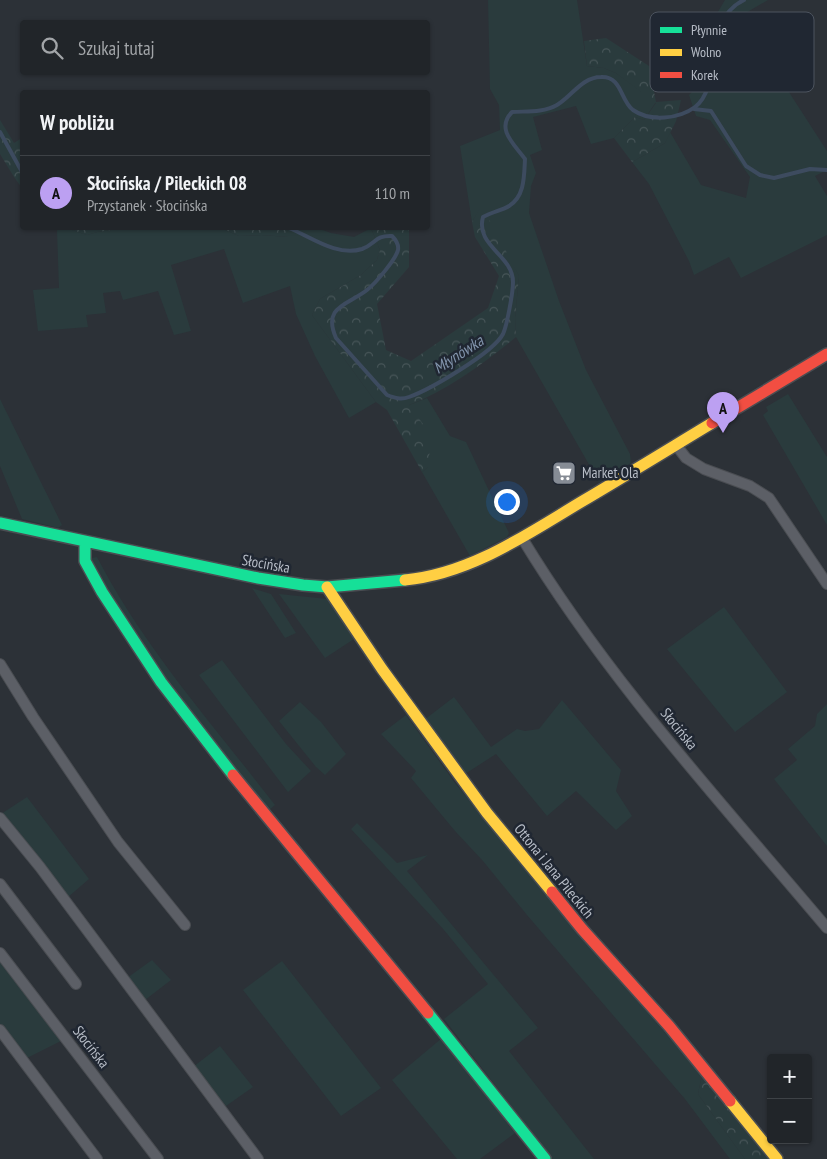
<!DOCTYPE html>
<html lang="pl">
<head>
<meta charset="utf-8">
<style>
  body { margin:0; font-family:"PT Sans Narrow",sans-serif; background:#2d3135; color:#f1f3f6 }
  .controls { position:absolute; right:15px; bottom:15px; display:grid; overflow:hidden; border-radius:5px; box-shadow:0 1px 4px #0004 }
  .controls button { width:45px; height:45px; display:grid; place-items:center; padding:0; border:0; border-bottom:1px solid #3e4246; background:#212529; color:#f1f3f6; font:25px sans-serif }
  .you { position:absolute; left:506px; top:501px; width:18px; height:18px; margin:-12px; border:4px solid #fff; border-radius:50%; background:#1a73e8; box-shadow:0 0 0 8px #1a73e833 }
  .badge { display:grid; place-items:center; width:32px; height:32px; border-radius:50%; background:#bca0f2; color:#111; font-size:16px; font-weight:700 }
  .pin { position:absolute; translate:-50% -41px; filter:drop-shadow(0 1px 2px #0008) }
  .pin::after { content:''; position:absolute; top:26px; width:18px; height:15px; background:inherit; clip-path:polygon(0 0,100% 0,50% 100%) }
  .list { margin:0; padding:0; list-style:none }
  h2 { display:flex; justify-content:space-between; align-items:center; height:65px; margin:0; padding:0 20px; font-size:21px }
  h2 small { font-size:16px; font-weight:400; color:#a2a5a8 }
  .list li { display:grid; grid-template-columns:32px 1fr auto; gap:15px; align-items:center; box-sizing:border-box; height:75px; padding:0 20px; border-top:1px solid #3e4246 }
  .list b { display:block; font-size:19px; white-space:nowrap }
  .list p { margin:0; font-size:16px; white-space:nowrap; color:#a2a5a8 }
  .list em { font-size:16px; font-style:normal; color:#a2a5a8 }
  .icon { flex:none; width:28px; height:28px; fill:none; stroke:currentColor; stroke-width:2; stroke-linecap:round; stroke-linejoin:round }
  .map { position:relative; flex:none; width:827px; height:1159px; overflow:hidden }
  .search { position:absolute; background:#212529; box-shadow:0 1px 4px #0004; left:20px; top:20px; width:410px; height:55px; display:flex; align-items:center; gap:12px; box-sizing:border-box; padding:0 18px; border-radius:5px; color:#a2a5a8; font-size:19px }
  .panel { position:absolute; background:#212529; box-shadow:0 1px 4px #0004; left:20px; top:90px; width:410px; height:140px; border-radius:5px }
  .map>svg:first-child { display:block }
  .green { fill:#2a3b3d }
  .forest { fill:url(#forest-crowns) }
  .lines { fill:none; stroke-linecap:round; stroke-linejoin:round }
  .stream { stroke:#3d4b5f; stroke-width:4 }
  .street-casing { stroke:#4a4d52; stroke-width:12 }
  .fast-casing { stroke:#4a4d52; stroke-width:14 }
  .slow-casing { stroke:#4a4d52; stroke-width:14 }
  .jam-casing { stroke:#4a4d52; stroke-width:14 }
  .street { stroke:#5c5f66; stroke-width:10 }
  .fast { stroke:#16e098; stroke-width:11 }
  .slow { stroke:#ffcf43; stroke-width:11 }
  .jam { stroke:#f24e42; stroke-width:11 }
  .labels { text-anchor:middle; stroke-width:5; stroke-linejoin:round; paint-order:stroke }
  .poi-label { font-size:15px; fill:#b7bdc7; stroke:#202732; text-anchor:start }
  .street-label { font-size:15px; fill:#b7bdc7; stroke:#202732 }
  .water-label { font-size:16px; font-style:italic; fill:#8294ac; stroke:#202732 }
  .key { fill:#202732; stroke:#4d545f; stroke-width:1 }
  .key-label { font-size:14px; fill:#b7bdc7 }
</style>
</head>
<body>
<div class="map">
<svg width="827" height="1159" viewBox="0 0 827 1159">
  <defs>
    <pattern id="forest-crowns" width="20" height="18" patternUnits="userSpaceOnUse" patternTransform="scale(1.25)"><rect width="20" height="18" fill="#2a3b3d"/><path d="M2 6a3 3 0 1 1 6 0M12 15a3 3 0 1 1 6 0" fill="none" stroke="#475558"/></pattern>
  </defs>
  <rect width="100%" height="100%" fill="#2c3137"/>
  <path class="green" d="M488 0H577L587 66 604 68 616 73 656 102 644 120 635 117 614 138 591 144 576 106 533 117 542 150 530 155 536 173 531 186 529 213 559 301 586 370 630 454 631 463 599 482 516 337 515 318 519 276 480 209 472 222 460 146 500 130 499 105 490 89Z
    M725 0H768L737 18 765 55 827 151V170L815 176 827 196V235L741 278 729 257 694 275 689 261 649 184 632 162 665 143 670 132 701 185 746 198 750 177 710 120 696 116 689 95C704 82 700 62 704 43 706 30 718 12 725 0Z
    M58 228H67L87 235 97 232 111 230 110 228H221L239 236 262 235 288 237 287 228H317L331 233 354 237 371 228 380 250 377 260 361 275 320 299 312 315 376 402 349 418 315 356 296 314 290 286 243 303 224 249 171 265 191 331 174 335 158 291 123 300 120 291 103 293 106 313 86 315 88 327 38 331 33 290 59 288 57 231Z
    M788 394 827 457V525L763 415 768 411 766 407Z
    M427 398 450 436 466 442 509 533 507 537 470 556 422 472 428 467 409 405Z
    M0 399 62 525 58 528 22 519 0 466Z
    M97 557C142 645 214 726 275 805L268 811 160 669 110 593 91 558Z
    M252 588 271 594 296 633 285 638Z
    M279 594 328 599 354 639 325 658Z
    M724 607 787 692 735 732 667 649Z
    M222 660 286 744 311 771 288 792 199 675Z
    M454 697 491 747 517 729 525 731 539 729 562 700 621 770 616 791 632 816 616 830 576 791 547 816 496 754 465 774 424 720Z
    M300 702 321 722 346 754 325 775 316 767 279 721Z
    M827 704V846L774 779 797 760 788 749 815 726 817 714Z
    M406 715 455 783 557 908 702 1075 698 1094 745 1159H730L685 1099 527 915 483 861 455 831 411 778 416 771 381 734Z
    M27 797 89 879 67 898 1 814Z
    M357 823 397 863 428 855 407 871 538 1028 509 1051 594 1159H552L444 1019 488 984 444 930 351 829Z
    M0 958 61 1041 25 1059 0 1025Z
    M152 960 171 980 145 1000 127 978Z
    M282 961 381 1088 341 1116 243 990Z
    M442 1038 515 1133 480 1159H457L392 1080Z
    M220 1046 253 1087 226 1106 193 1067Z"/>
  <path class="forest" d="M606 38 649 66 656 102 681 100 676 121 665 143 632 162 614 138 635 117 644 120 656 103 616 73 604 68 587 66 584 41Z
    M0 120 14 143 22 138V188L14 177 0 154Z
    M480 208 492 224 519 276 515 318 516 337C483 364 449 389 409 405L423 424 430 448 428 467 422 472 387 410 376 402 312 315 320 299 361 275 377 260 380 250 371 228H409V267L377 304 386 350 411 361 488 308 499 276 475 237 472 222Z
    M67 228H110L111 230 97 232 87 235Z
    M221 228H287L289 237 262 235 239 236Z
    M702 1075 771 1159H745L698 1094Z"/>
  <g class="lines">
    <path class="stream" d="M694 109 711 111 746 166 760 175 774 178 810 169 827 170
      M0 132 22 172
      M162 228H186
      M289 228C311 237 337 257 362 249 376 244 375 235 392 236 396 240 399 244 398 250 396 259 375 284 367 290 348 305 322 306 336 338L387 395C395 398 401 400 409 397 429 390 493 353 503 334 507 325 513 293 513 282 513 255 475 246 483 217 492 212 503 210 509 206 525 196 524 176 525 159 515 145 495 129 512 112 526 111 543 113 557 105 571 97 582 77 601 77 622 76 620 100 633 110 650 122 679 119 695 107 724 85 701 20 744 0"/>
    <g class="street-casing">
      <path id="street" d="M676 445 686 458 704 469 750 486 769 498 827 584
        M522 538C608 680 721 802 827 928
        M0 664 33 717 118 842 185 925
        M0 818 40 867 258 1159
        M0 884 76 984
        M0 953 158 1159
        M0 1030 97 1159"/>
    </g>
    <g class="fast-casing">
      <path id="fast" d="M0 523 258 578 303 585 327 587 405 580
        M85 542V561L102 592 161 682 233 775
        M428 1013 545 1159"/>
    </g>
    <g class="slow-casing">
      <path id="slow" d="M405 580C470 574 526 535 581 502 625 476 669 449 712 423
        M327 587 382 669 487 813 552 892
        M730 1101 777 1159"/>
    </g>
    <g class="jam-casing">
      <path id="jam" d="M712 423 827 354
        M233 775 428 1013
        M552 892 582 929 669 1026 730 1101"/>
    </g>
    <use href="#street" class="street"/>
    <use href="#fast" class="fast"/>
    <use href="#slow" class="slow"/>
    <use href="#jam" class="jam"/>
  </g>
  <defs>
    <g id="supermarket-square" transform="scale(1.25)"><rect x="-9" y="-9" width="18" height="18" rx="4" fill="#868c95" stroke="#202732"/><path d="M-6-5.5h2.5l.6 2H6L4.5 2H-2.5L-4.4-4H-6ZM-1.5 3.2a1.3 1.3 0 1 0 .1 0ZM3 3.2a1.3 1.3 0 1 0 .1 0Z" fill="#fff"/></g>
  </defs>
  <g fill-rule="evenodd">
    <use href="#supermarket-square" x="564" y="473"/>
  </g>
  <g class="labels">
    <g class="poi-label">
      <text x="582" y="478">Market Ola</text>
    </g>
    <g class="street-label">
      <text transform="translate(266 564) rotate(10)" y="5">Słocińska</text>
      <text transform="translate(679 729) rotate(51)" y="5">Słocińska</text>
      <text transform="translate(554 871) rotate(51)" y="5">Ottona i Jana Pileckich</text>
      <text transform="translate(91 1047) rotate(52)" y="5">Słocińska</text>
    </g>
    <g class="water-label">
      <text transform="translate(458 354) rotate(-33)" y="6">Młynówka</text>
    </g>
  </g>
  <rect x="650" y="12" width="164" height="80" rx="8" class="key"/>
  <rect x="660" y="27" width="22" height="6" fill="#16e098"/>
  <rect x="660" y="49" width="22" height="7" fill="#ffcf43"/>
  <rect x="660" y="72" width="22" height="6" fill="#f24e42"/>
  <g class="key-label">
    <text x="691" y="35">Płynnie</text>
    <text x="691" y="57">Wolno</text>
    <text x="691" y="80">Korek</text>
  </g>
</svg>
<div class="controls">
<button>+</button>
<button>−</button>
</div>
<div class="you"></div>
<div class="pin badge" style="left:723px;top:433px">A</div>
<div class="search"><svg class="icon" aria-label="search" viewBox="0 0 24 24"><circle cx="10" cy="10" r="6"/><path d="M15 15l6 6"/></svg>Szukaj tutaj</div>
<section class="panel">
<h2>W pobliżu<small></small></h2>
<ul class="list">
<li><span class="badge">A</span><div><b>Słocińska / Pileckich 08</b><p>Przystanek · Słocińska</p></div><em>110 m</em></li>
</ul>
</section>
</div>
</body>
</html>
